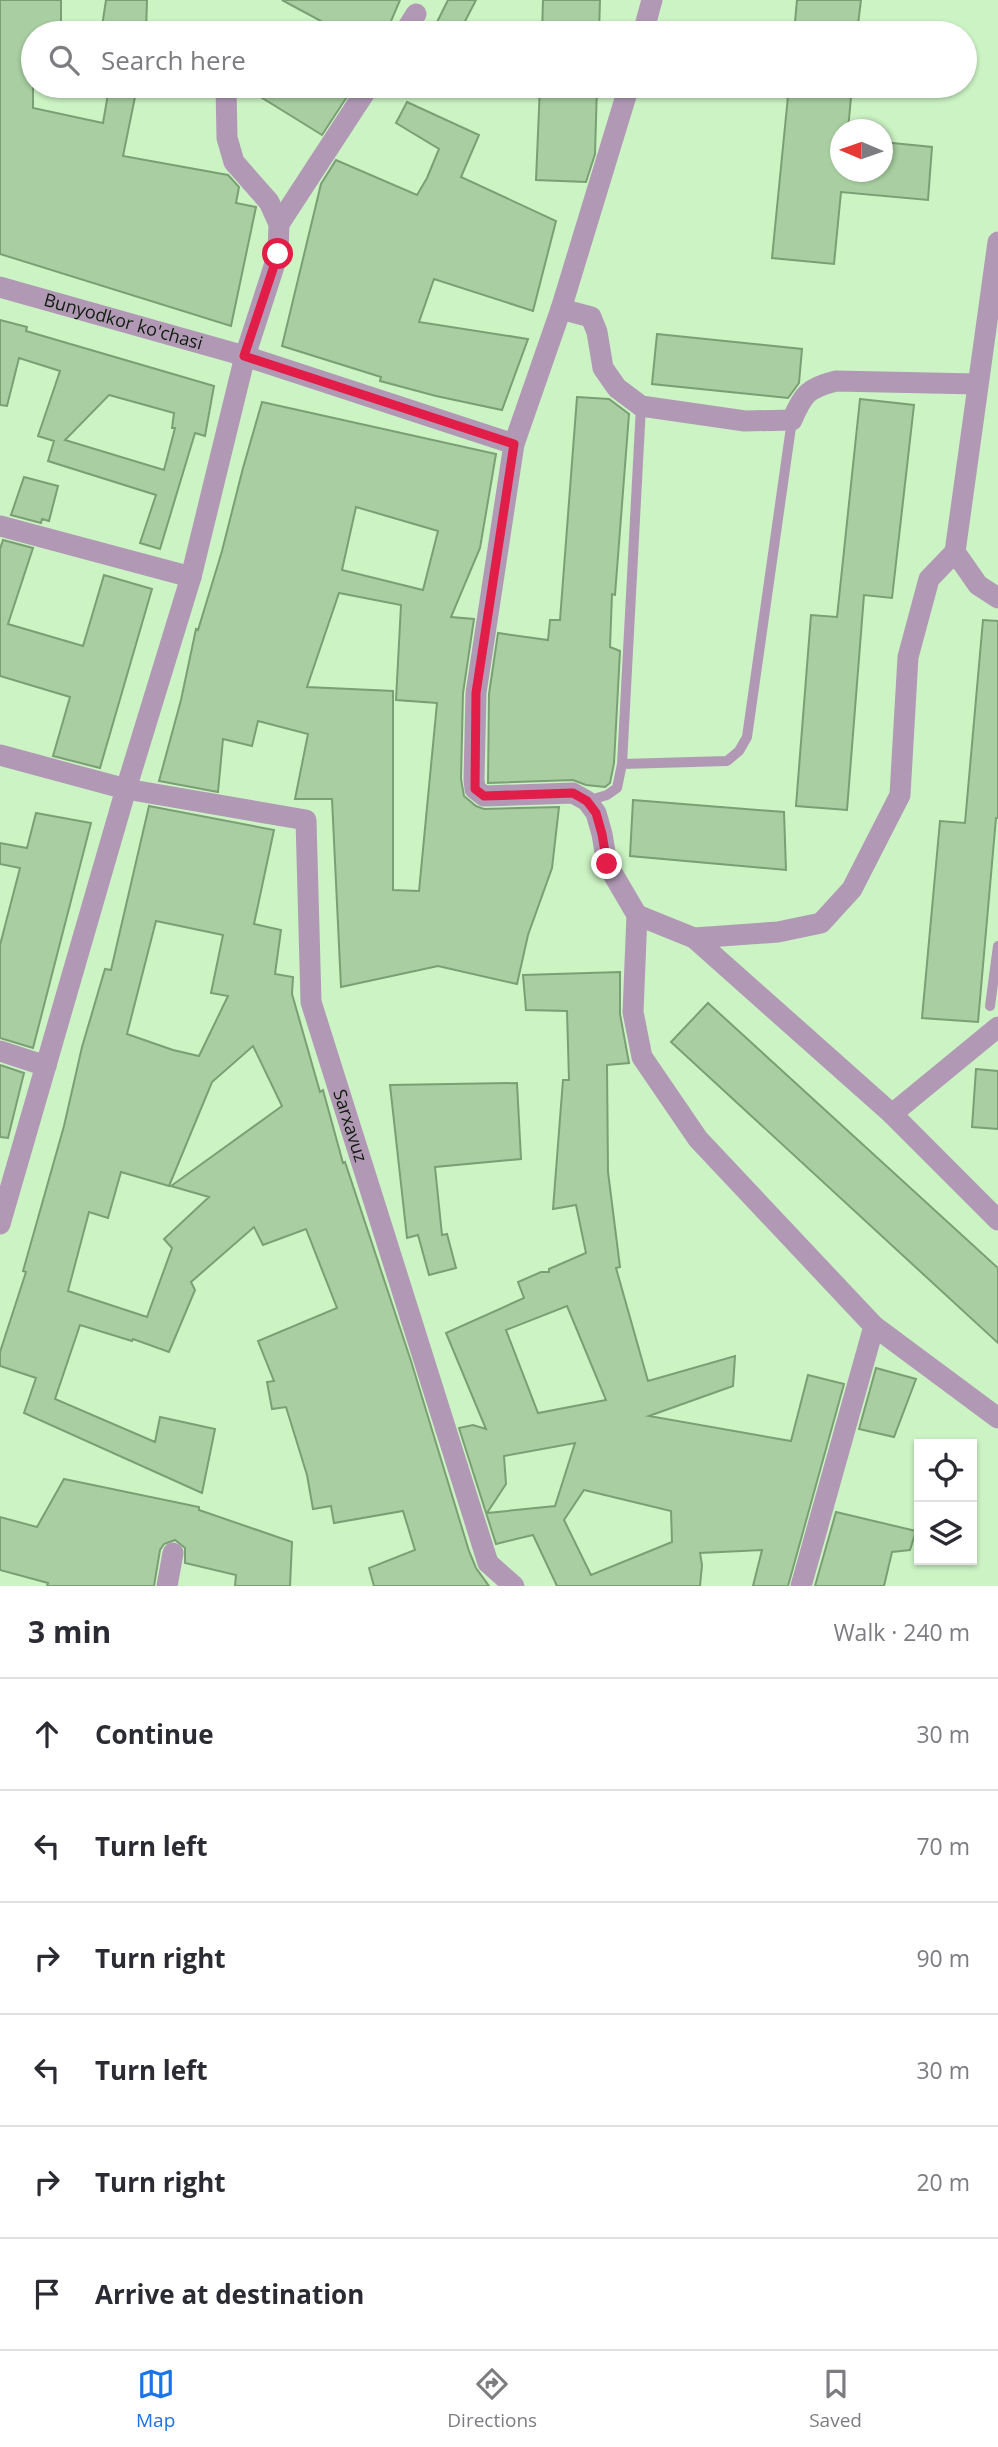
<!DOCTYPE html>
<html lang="en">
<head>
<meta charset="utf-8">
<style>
  body { margin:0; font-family:"Open Sans",sans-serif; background:#f2f2f3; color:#2b2b33 }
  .controls { position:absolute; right:21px; bottom:21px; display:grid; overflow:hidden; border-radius:0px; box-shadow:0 2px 5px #0004 }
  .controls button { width:63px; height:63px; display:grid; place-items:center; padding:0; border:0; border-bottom:2px solid #e1e1e2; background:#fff; color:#2b2b33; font:35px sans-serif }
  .compass { position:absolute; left:830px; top:119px; width:63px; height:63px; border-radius:50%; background:#fff; box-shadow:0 2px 5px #0004; rotate:272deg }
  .stop { position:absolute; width:21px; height:21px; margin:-16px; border:5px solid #e11d48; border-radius:50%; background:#fff }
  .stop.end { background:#e11d48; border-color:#fff; box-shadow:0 2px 7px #0008 }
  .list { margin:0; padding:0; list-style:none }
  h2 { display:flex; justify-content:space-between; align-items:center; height:91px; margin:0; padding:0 28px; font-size:30px }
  h2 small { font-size:23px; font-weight:400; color:#7c7c81 }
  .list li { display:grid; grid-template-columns:46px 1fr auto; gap:21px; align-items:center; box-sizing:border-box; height:112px; padding:0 28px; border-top:2px solid #e1e1e2 }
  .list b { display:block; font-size:26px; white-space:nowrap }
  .list em { font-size:23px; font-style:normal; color:#7c7c81 }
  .icon { flex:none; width:38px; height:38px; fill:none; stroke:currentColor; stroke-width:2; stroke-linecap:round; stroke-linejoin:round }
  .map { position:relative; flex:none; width:998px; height:1586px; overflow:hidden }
  .search { position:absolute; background:#fff; box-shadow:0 2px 5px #0004; left:21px; right:21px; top:21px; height:77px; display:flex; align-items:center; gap:18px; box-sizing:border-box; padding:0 24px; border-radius:38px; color:#7c7c81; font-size:26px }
  .sheet { height:763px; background:#fff }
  nav { display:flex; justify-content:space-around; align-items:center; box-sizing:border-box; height:98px; border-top:2px solid #e1e1e2; background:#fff; font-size:19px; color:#7c7c81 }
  nav a { display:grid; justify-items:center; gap:4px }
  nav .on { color:#1a73e8 }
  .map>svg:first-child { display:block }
  .building { fill:#a8cea1; stroke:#7b9f74; stroke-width:2; fill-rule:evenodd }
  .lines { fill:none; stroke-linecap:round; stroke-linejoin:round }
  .service { stroke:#b199b6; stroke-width:10 }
  .minor { stroke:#b199b6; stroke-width:21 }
  .route { stroke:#e11d48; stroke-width:9 }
  .labels { text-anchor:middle; stroke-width:5; stroke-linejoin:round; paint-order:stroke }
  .street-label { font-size:18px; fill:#0f1d0c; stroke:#fff }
</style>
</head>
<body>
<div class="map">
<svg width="998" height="1586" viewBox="0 0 998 1586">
  <rect width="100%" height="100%" fill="#ccf3c4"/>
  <path class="building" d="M0 0H61V33H33V108L103 123 109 88 136 92 123 156 228 175 239 187 236 203 256 207 231 326 0 254Z
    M106 0H147L146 33H101Z
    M282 0H400L386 33H343Z
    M448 0H476L459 33H454L436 24Z
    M543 0H600L599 33H542Z
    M797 0H861L857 33H794Z
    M243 86H354L322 135Z
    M540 86H597L595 154 586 182 536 180Z
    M789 86H852L848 130H841V172H883V142L932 147 928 200 841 192 834 264 772 258Z
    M407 102 479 135 461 177 556 221 533 311 434 279 419 322 528 339 502 410 436 396 380 381 381 377 282 346 321 184 336 160 417 195 427 178 439 149 396 123Z
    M0 320 27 327 26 331 214 386 205 436 195 433 160 549 140 543 156 495 48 461 54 441 38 436 60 371 19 358 7 406 0 405ZM109 395 174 413 172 428H175L164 470 65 440Z
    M657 334 802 349 799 383 788 398 652 384Z
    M577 397 609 399 629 414 615 595 612 594 610 647 620 651 614 763 610 783 605 787 586 785 573 780 488 783 489 694 498 633 548 640 550 620H560Z
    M860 399 914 405 892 598 864 595 847 810 796 806 811 615 837 617Z
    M262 402 496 454 480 548 451 617 474 619 463 693 461 779 464 796 476 806 484 809 559 807 552 868 528 935 517 984 438 966 341 987 332 799H295L308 734 258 721 252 746 223 739 218 792 159 781 181 700 196 629 198 630 222 551 243 468ZM356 507 438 531 423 590 342 570ZM339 593 401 605 396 700 437 703 419 891 393 890V691L307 687Z
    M24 477 58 486 49 521 42 519 41 523 11 515Z
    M3 540 33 548 8 624 83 646 104 575 152 589 100 768 53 756 70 697 0 676V549Z
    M983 620 998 621V818H996L978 1022 922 1018 940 821 965 823Z
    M633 800 784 812 786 870 630 856Z
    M149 806 274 830 254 924 281 930 275 974 293 977 292 994 320 1092 323 1090 343 1163 345 1162 411 1361 469 1551 476 1568 489 1586H374L369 1568 415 1550 403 1511 334 1523 331 1506 313 1509 307 1475 286 1407 272 1409 267 1382 274 1381 258 1341 337 1308 306 1229 263 1245 254 1227 191 1282 195 1290 169 1352 133 1339 132 1341 80 1325 55 1399 155 1442 160 1417 215 1429 202 1493 24 1413 36 1378 0 1366V1352L26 1272 23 1271 64 1126 82 1047 105 969 111 970ZM156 921 223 935 211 993 228 996 199 1056 173 1050 127 1034ZM253 1046 282 1106 171 1186 209 1197 164 1239 172 1248 147 1317 68 1291 89 1212 108 1218 121 1172 169 1186 212 1082Z
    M36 813 91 823 33 1048 0 1038V945L20 868 0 864V843L27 848Z
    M620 972V1014L629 1063 607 1065 608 1172 620 1267 616 1268 648 1381 735 1356 733 1386 649 1416 791 1441 808 1375 844 1384 788 1586H753L762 1550 700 1553 702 1565 700 1586H557L533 1535 496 1544 459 1428 473 1425 486 1429 446 1333 524 1298 518 1282 541 1272H549V1269L586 1253 576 1205 553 1209 563 1080H569L567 1011 526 1010 523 975ZM567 1306 606 1400 538 1413 506 1330ZM575 1443 555 1506 487 1513 506 1484 504 1456ZM584 1490 671 1511 672 1542 591 1575 564 1520Z
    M708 1003 998 1268V1343L671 1042Z
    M0 1065 24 1073 8 1138 0 1137Z
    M976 1069 998 1071V1129L972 1127Z
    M517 1083 521 1159 435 1167 442 1235 447 1234 456 1268 429 1275 418 1235 407 1238 390 1085Z
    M876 1368 916 1379 894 1437 859 1429Z
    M64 1479 199 1507V1510L292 1542 290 1586H235L236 1575 185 1563V1548L175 1540 164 1544 160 1550 154 1586H47L48 1583 0 1570V1517L37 1527Z
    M836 1512 916 1531 910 1550 892 1552 884 1586H815Z"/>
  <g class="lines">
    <path class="service" d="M622 764 727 761 739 751 747 737 792 420
      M587 801 607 795 617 788 622 764 641 406
      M990 1006 998 946"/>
    <g class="minor">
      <path d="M404 33 416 14"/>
      <path d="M643 33 652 0"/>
      <path d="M629 86 561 309 514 444 476 693 474 779 475 789 484 796 573 793 587 801 596 813 602 834 607 864 637 915 694 938"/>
      <path d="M279 224 369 86"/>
      <path d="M998 242 955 552 929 579 908 657 900 795 852 889 821 923 778 932 694 938 892 1114 998 1220"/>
      <path id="s1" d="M0 287 245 356 514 444"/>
      <path d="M561 309 591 317 597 332 603 368 617 388 641 406 745 421 792 420C803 394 808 388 836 381L977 384"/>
      <path d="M0 526 191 577"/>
      <path d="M955 552 978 585 998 598"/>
      <path id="s2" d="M0 755 126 789 306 820 311 1002 488 1563 514 1586"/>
      <path d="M637 915 633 1012 642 1057 698 1139 874 1326 998 1418"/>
      <path d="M0 1051 46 1066"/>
      <path d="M892 1114 998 1027"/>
      <path d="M0 1224 126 789 191 577 245 356 278 254 279 224 269 202 234 162 227 138 226 86"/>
      <path d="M167 1586 173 1553"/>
      <path d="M801 1586 874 1326"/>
    </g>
  </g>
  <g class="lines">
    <path class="route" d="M278 254 244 356 514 444 476 693 475 789 484 796 573 793 587 801 596 813 602 834 607 864"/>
  </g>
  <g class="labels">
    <g class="street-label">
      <text dy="6" stroke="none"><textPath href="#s1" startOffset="128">Bunyodkor ko'chasi</textPath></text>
      <text dy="6" stroke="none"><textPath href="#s2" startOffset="625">Sarxavuz</textPath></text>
    </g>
  </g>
</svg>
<div class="controls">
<button><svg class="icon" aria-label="locate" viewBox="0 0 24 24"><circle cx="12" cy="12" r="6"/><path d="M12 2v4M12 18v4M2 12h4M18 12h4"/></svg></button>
<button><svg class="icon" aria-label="layers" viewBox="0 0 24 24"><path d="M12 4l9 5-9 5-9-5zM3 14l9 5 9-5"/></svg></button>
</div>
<svg class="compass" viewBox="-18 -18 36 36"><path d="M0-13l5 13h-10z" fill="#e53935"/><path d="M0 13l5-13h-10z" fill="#7c7c81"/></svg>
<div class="stop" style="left:278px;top:254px"></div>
<div class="stop end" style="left:607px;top:864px"></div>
<div class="search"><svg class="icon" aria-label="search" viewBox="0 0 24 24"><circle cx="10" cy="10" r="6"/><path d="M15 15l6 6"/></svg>Search here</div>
</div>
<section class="sheet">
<h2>3 min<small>Walk · 240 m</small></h2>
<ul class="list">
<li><svg class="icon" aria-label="ahead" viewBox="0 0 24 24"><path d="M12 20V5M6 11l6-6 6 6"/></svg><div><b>Continue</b></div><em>30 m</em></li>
<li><svg class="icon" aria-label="left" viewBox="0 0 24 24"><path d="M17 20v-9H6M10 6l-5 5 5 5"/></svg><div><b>Turn left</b></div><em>70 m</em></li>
<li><svg class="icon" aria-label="right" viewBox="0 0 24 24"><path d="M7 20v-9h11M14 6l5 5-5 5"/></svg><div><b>Turn right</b></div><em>90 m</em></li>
<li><svg class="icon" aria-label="left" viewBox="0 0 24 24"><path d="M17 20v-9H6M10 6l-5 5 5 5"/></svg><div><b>Turn left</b></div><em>30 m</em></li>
<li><svg class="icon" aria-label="right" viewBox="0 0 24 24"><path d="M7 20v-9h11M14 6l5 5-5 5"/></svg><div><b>Turn right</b></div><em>20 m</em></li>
<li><svg class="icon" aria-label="arrive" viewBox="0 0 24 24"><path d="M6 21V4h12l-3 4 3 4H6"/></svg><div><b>Arrive at destination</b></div></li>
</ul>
</section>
<nav>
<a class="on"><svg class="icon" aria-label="map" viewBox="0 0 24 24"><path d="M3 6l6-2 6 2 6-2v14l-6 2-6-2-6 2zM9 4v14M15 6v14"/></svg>Map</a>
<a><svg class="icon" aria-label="directions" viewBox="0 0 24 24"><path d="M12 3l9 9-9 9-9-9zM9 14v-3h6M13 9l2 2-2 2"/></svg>Directions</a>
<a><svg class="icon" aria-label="saved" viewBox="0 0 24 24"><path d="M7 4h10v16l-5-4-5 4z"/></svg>Saved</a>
</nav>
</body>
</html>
